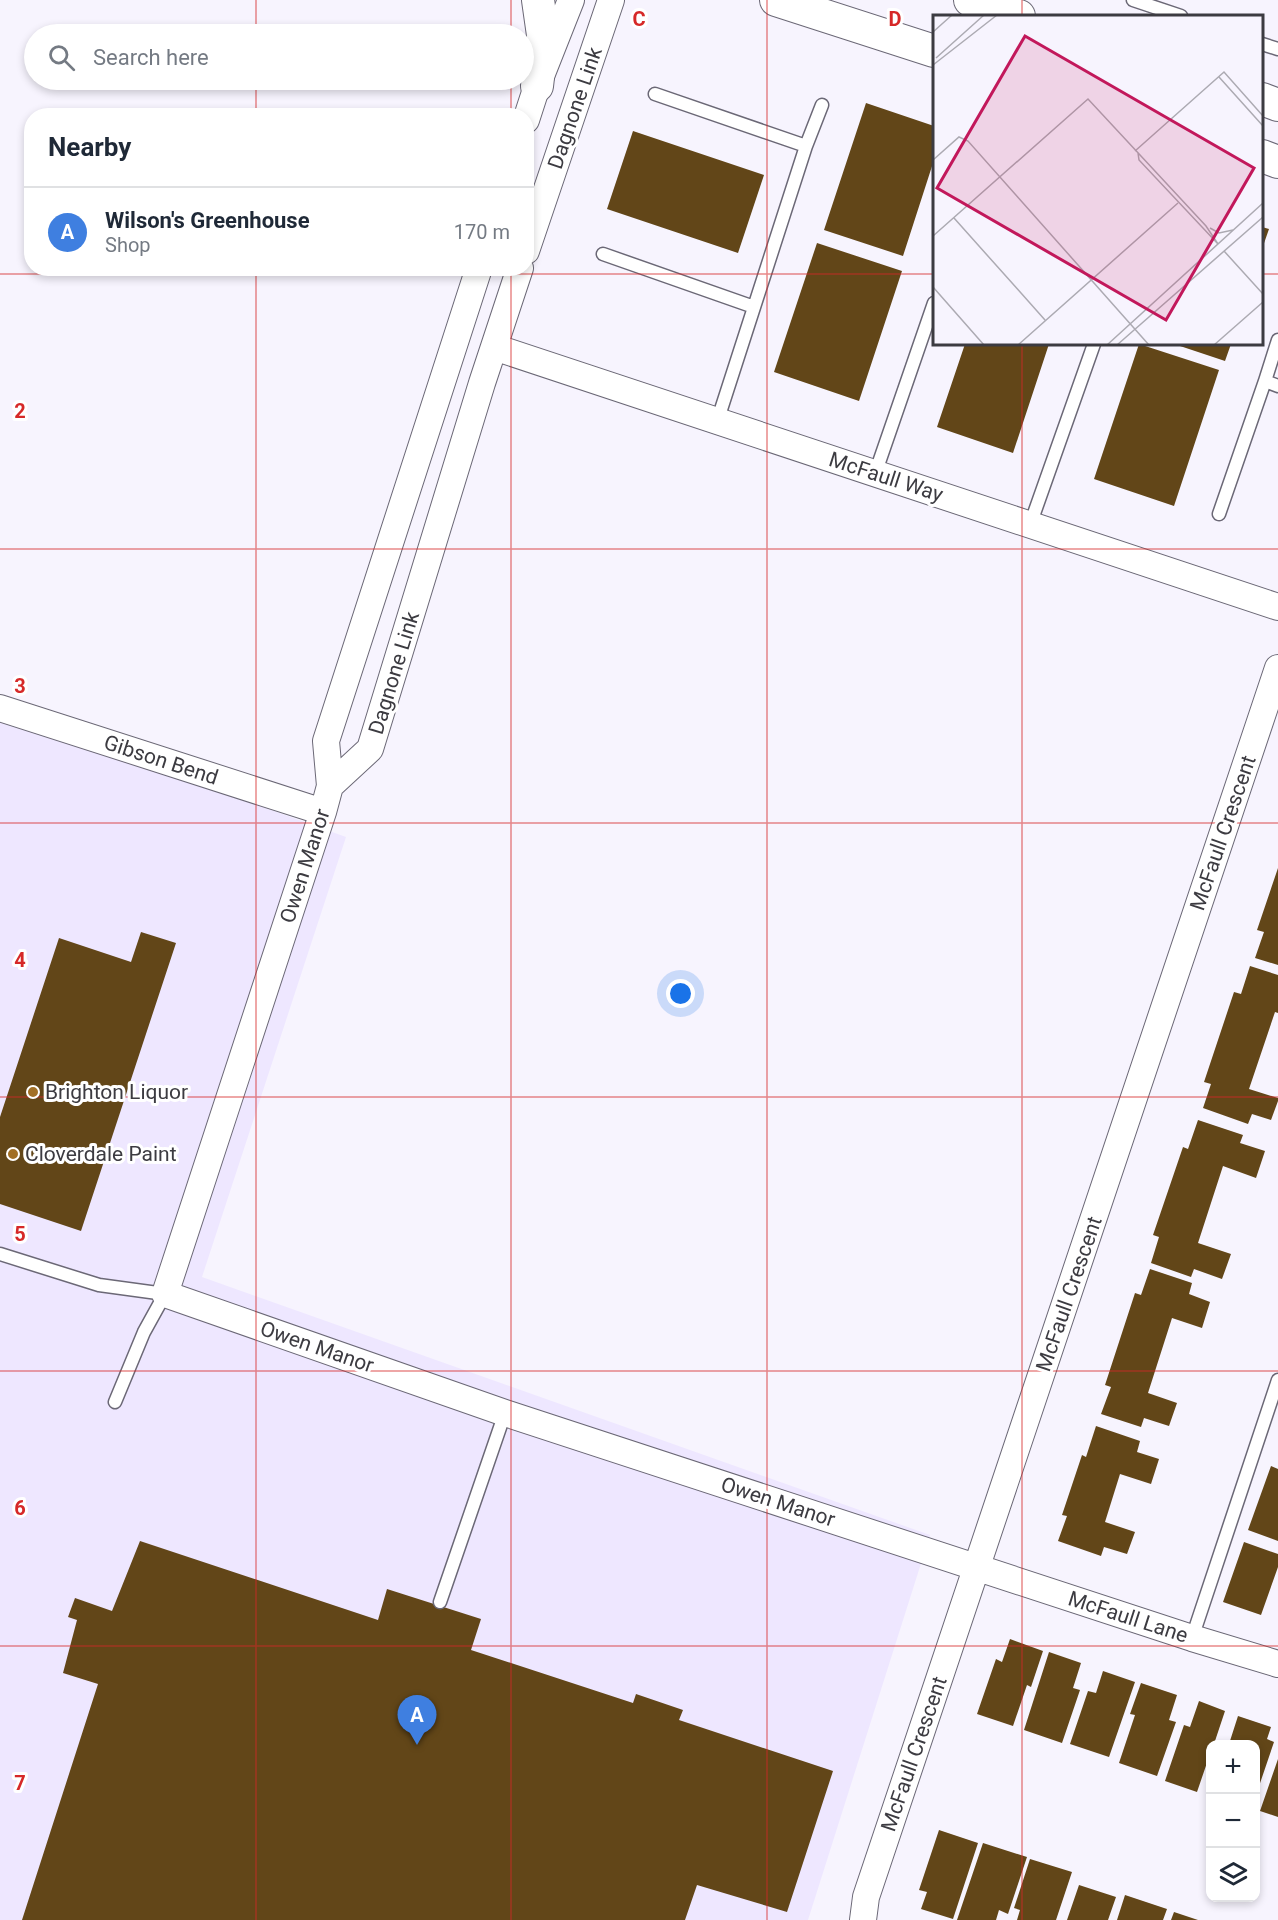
<!DOCTYPE html>
<html lang="en">
<head>
<meta charset="utf-8">
<style>
  body { margin:0; font-family:Roboto,sans-serif; background:#f6f6f7; color:#1f2937 }
  .controls { position:absolute; right:18px; bottom:18px; display:grid; overflow:hidden; border-radius:12px; box-shadow:0 3px 9px #0003 }
  .controls button { width:54px; height:54px; display:grid; place-items:center; padding:0; border:0; border-bottom:2px solid #e0e1e3; background:#fff; color:#1f2937; font:30px sans-serif }
  .you { position:absolute; left:681px; top:994px; width:21px; height:21px; margin:-15px; border:4px solid #fff; border-radius:50%; background:#1a73e8; box-shadow:0 0 0 9px #1a73e833 }
  .badge { display:grid; place-items:center; width:39px; height:39px; border-radius:50%; background:#a27026; color:#fff; font-size:20px; font-weight:700 }
  .pin { position:absolute; translate:-50% -50px; filter:drop-shadow(0 2px 3px #0008) }
  .pin::after { content:''; position:absolute; top:32px; width:21px; height:18px; background:inherit; clip-path:polygon(0 0,100% 0,50% 100%) }
  .list { margin:0; padding:0; list-style:none }
  h2 { display:flex; justify-content:space-between; align-items:center; height:78px; margin:0; padding:0 24px; font-size:26px }
  h2 small { font-size:20px; font-weight:400; color:#747a83 }
  .list li { display:grid; grid-template-columns:39px 1fr auto; gap:18px; align-items:center; box-sizing:border-box; height:90px; padding:0 24px; border-top:2px solid #e0e1e3 }
  .list b { display:block; font-size:22px; white-space:nowrap }
  .list p { margin:0; font-size:20px; white-space:nowrap; color:#747a83 }
  .list em { font-size:20px; font-style:normal; color:#747a83 }
  .icon { flex:none; width:33px; height:33px; fill:none; stroke:currentColor; stroke-width:2; stroke-linecap:round; stroke-linejoin:round }
  .map { position:relative; flex:none; width:1278px; height:1920px; overflow:hidden }
  .search { position:absolute; background:#fff; box-shadow:0 3px 9px #0003; left:24px; top:24px; width:510px; height:66px; display:flex; align-items:center; gap:15px; box-sizing:border-box; padding:0 21px; border-radius:33px; color:#747a83; font-size:22px }
  .panel { position:absolute; background:#fff; box-shadow:0 3px 9px #0003; left:24px; top:108px; width:510px; height:168px; border-radius:24px }
  .map>svg:first-child { display:block }
  .built { fill:#eee7ff }
  .building { fill:#624618 }
  .lines { fill:none; stroke-linecap:round; stroke-linejoin:round }
  .service-casing { stroke:#6b6876; stroke-width:15 }
  .minor-casing { stroke:#6b6876; stroke-width:28 }
  .tertiary-casing { stroke:#6b6876; stroke-width:34 }
  .service { stroke:#fff; stroke-width:12 }
  .minor { stroke:#fff; stroke-width:26 }
  .tertiary { stroke:#fff; stroke-width:32 }
  .grid { fill:none; stroke:#d62828; stroke-width:1.5; stroke-opacity:0.55 }
  .poi-dot { fill:#a27026; stroke:#fff; stroke-width:2 }
  .labels { text-anchor:middle; stroke-width:6; stroke-linejoin:round; paint-order:stroke }
  .street-label { font-size:21px; fill:#3c3b41; stroke:#fff }
  .poi-label { font-size:21px; fill:#3c3b41; stroke:#fff; text-anchor:start }
  .inset-road { fill:none; stroke:#acaab2; stroke-width:1.5 }
  .view { fill:#c2185b; fill-opacity:0.15; stroke:#c2185b; stroke-width:3 }
  .inset-edge { fill:none; stroke:#3c3b41; stroke-width:3 }
  .grid-label { font-size:20px; text-anchor:middle; font-weight:bold; fill:#d62828; stroke:#fff; stroke-width:6; stroke-linejoin:round; paint-order:stroke }
</style>
</head>
<body>
<div class="map">
<svg width="1278" height="1920" viewBox="0 0 1278 1920">
  <rect width="100%" height="100%" fill="#f7f4fe"/>
  <path class="built" d="M0 712 346 837 202 1277 930 1535 808 1920H0Z"/>
  <path class="building" d="M866 103 934 126V160L903 256 824 230Z
    M633 131 764 175 738 253 607 209Z
    M1262 227 1269 229 1262 249Z
    M817 243 902 271 859 401 774 372Z
    M965 344H1049L1013 453 937 427Z
    M1139 344 1219 370 1174 506 1094 479Z
    M1174 344H1231L1225 361Z
    M1278 868V965L1255 958 1264 932 1257 930Z
    M141 932 176 943 81 1231 0 1204V1117L59 938 131 962Z
    M1250 966 1278 975V1013L1275 1012 1249 1089 1278 1098V1101L1271 1120 1252 1114 1248 1124 1203 1108 1211 1084 1204 1082 1234 992 1241 994Z
    M1198 1120 1243 1135 1240 1143 1265 1151 1256 1178 1223 1166 1198 1243 1231 1254 1222 1279 1194 1269 1191 1277 1151 1263 1159 1237 1153 1235 1183 1147 1188 1149Z
    M1150 1269 1192 1283 1189 1294 1210 1302 1202 1328 1172 1318 1148 1393 1177 1403 1169 1426 1144 1418 1141 1427 1101 1414 1111 1387 1105 1385 1135 1293 1141 1295Z
    M1096 1426 1140 1441 1137 1452 1159 1459 1151 1484 1120 1474 1105 1522 1135 1532 1127 1554 1104 1547 1101 1556 1058 1541 1067 1516 1062 1515 1082 1455 1086 1457Z
    M1271 1466 1278 1469V1541L1248 1530Z
    M140 1541 378 1620 387 1589 481 1619 471 1650 633 1703 636 1694 683 1710 679 1720 833 1771 787 1912 697 1885 685 1920H22L98 1684 63 1673 77 1620 68 1617 75 1598 112 1611Z
    M1244 1542 1278 1554V1567L1261 1615 1223 1602Z
    M1010 1639 1043 1651 1031 1687 1027 1685 1013 1726 977 1714 996 1659 1002 1662Z
    M1049 1652 1081 1663 1073 1688 1080 1690 1062 1743 1024 1730Z
    M1103 1671 1135 1682 1109 1757 1070 1744 1088 1691 1096 1693Z
    M1141 1683 1177 1695 1169 1720 1176 1722 1157 1776 1119 1763 1135 1715 1130 1714Z
    M1199 1701 1225 1711 1214 1744H1210V1754L1197 1792 1165 1781 1184 1725 1190 1727Z
    M1238 1716 1271 1727 1267 1739 1274 1742 1256 1795V1744H1229Z
    M1278 1759V1817L1260 1811Z
    M939 1830 978 1843 953 1919 921 1909 927 1892 919 1890Z
    M983 1843 1027 1857 1008 1914 999 1910 996 1920H957Z
    M1030 1859 1072 1872 1056 1920H1017L1020 1910 1014 1908Z
    M1079 1885 1116 1897 1108 1920H1067Z
    M1125 1895 1167 1909 1163 1920H1117Z
    M1174 1912 1198 1920H1171Z"/>
  <g class="lines">
    <g class="service-casing">
      <path id="service" d="M1133 0 1181 16
        M1262 44 1278 49
        M655 94 806 146
        M603 254 754 307
        M1278 340 1265 381 1278 386
        M717 422 806 146 822 105
        M875 474 934 303
        M1219 514 1265 381
        M1030 525 1094 344
        M0 1254 99 1285 165 1294 144 1332 115 1402
        M440 1602 505 1413
        M1192 1638 1278 1380"/>
    </g>
    <g class="minor-casing">
      <path id="minor" d="M526 120 537 86 571 0
        M526 251 611 0
        M479 268 326 741 330 786 323 812 165 1294 505 1413 1192 1638 1278 1664
        M494 347 1278 607
        M0 708 323 812
        M330 786 370 749 482 383 520 268
        M863 1920 866 1897 1278 668"/>
    </g>
    <g class="tertiary-casing">
      <path id="tertiary" d="M776 0 934 51
        M970 0 1019 16
        M537 86 543 35 538 0
        M1262 99 1278 105
        M1262 156 1278 162"/>
    </g>
    <use href="#service" class="service"/>
    <use href="#minor" class="minor"/>
    <use href="#tertiary" class="tertiary"/>
  </g>
  <path class="grid" d="M256 0V34M511 0V34M767 0V1920M1022 0V16M256 80V116M511 80V116M256 268V1920M511 268V1920M0 274H934M1262 274H1278M1022 344V1920M0 549H1278M0 823H1278M0 1097H1278M0 1371H1278M0 1646H1278"/>
  <g class="poi-dot">
    <circle cx="33" cy="1092" r="6"/>
    <circle cx="13" cy="1154" r="6"/>
  </g>
  <g class="labels">
    <g class="street-label">
      <text transform="translate(575 108) rotate(-71)" y="7">Dagnone Link</text>
      <text transform="translate(886 477) rotate(18)" y="7">McFaull Way</text>
      <text transform="translate(394 673) rotate(-73)" y="7">Dagnone Link</text>
      <text transform="translate(161 760) rotate(18)" y="7">Gibson Bend</text>
      <text transform="translate(1223 833) rotate(-71)" y="7">McFaull Crescent</text>
      <text transform="translate(305 866) rotate(-72)" y="7">Owen Manor</text>
      <text transform="translate(1069 1294) rotate(-71)" y="7">McFaull Crescent</text>
      <text transform="translate(317 1347) rotate(19)" y="7">Owen Manor</text>
      <text transform="translate(778 1502) rotate(18)" y="7">Owen Manor</text>
      <text transform="translate(1128 1617) rotate(18)" y="7">McFaull Lane</text>
      <text transform="translate(914 1754) rotate(-71)" y="7">McFaull Crescent</text>
    </g>
    <g class="poi-label">
      <text x="45" y="1099">Brighton Liquor</text>
      <text x="25" y="1161">Cloverdale Paint</text>
    </g>
  </g>
  <g transform="translate(933 15)">
    <rect width="330" height="330" fill="#f7f4fe"/>
    <path class="inset-road" d="M0 17 19 0M3 43 51 0M0 50 64 0M286 62 330 111M202 136 291 57 330 101M205 138 206 145 285 229M0 145 26 122 35 126 216 330M21 203 112 305M277 213 286 218 300 215M0 221 155 84 273 211 285 229M291 236 330 279M0 272 51 330M85 330 245 188M174 330 330 188M184 330 330 202M281 330 330 287"/>
    <path class="view" d="M92 21 321 153 233 305 4 173Z"/>
    <rect width="330" height="330" class="inset-edge"/>
  </g>
  <g class="grid-label">
    <text x="639" y="26">C</text>
    <text x="895" y="26">D</text>
    <text x="20" y="418">2</text>
    <text x="20" y="693">3</text>
    <text x="20" y="967">4</text>
    <text x="20" y="1241">5</text>
    <text x="20" y="1515">6</text>
    <text x="20" y="1790">7</text>
  </g>
</svg>
<div class="controls">
<button>+</button>
<button>−</button>
<button><svg class="icon" aria-label="layers" viewBox="0 0 24 24"><path d="M12 4l9 5-9 5-9-5zM3 14l9 5 9-5"/></svg></button>
</div>
<div class="you"></div>
<div class="pin badge" style="left:417px;top:1745px;background:#3f7fe0">A</div>
<div class="search"><svg class="icon" aria-label="search" viewBox="0 0 24 24"><circle cx="10" cy="10" r="6"/><path d="M15 15l6 6"/></svg>Search here</div>
<section class="panel">
<h2>Nearby<small></small></h2>
<ul class="list">
<li><span class="badge" style="background:#3f7fe0">A</span><div><b>Wilson's Greenhouse</b><p>Shop</p></div><em>170 m</em></li>
</ul>
</section>
</div>
</body>
</html>
